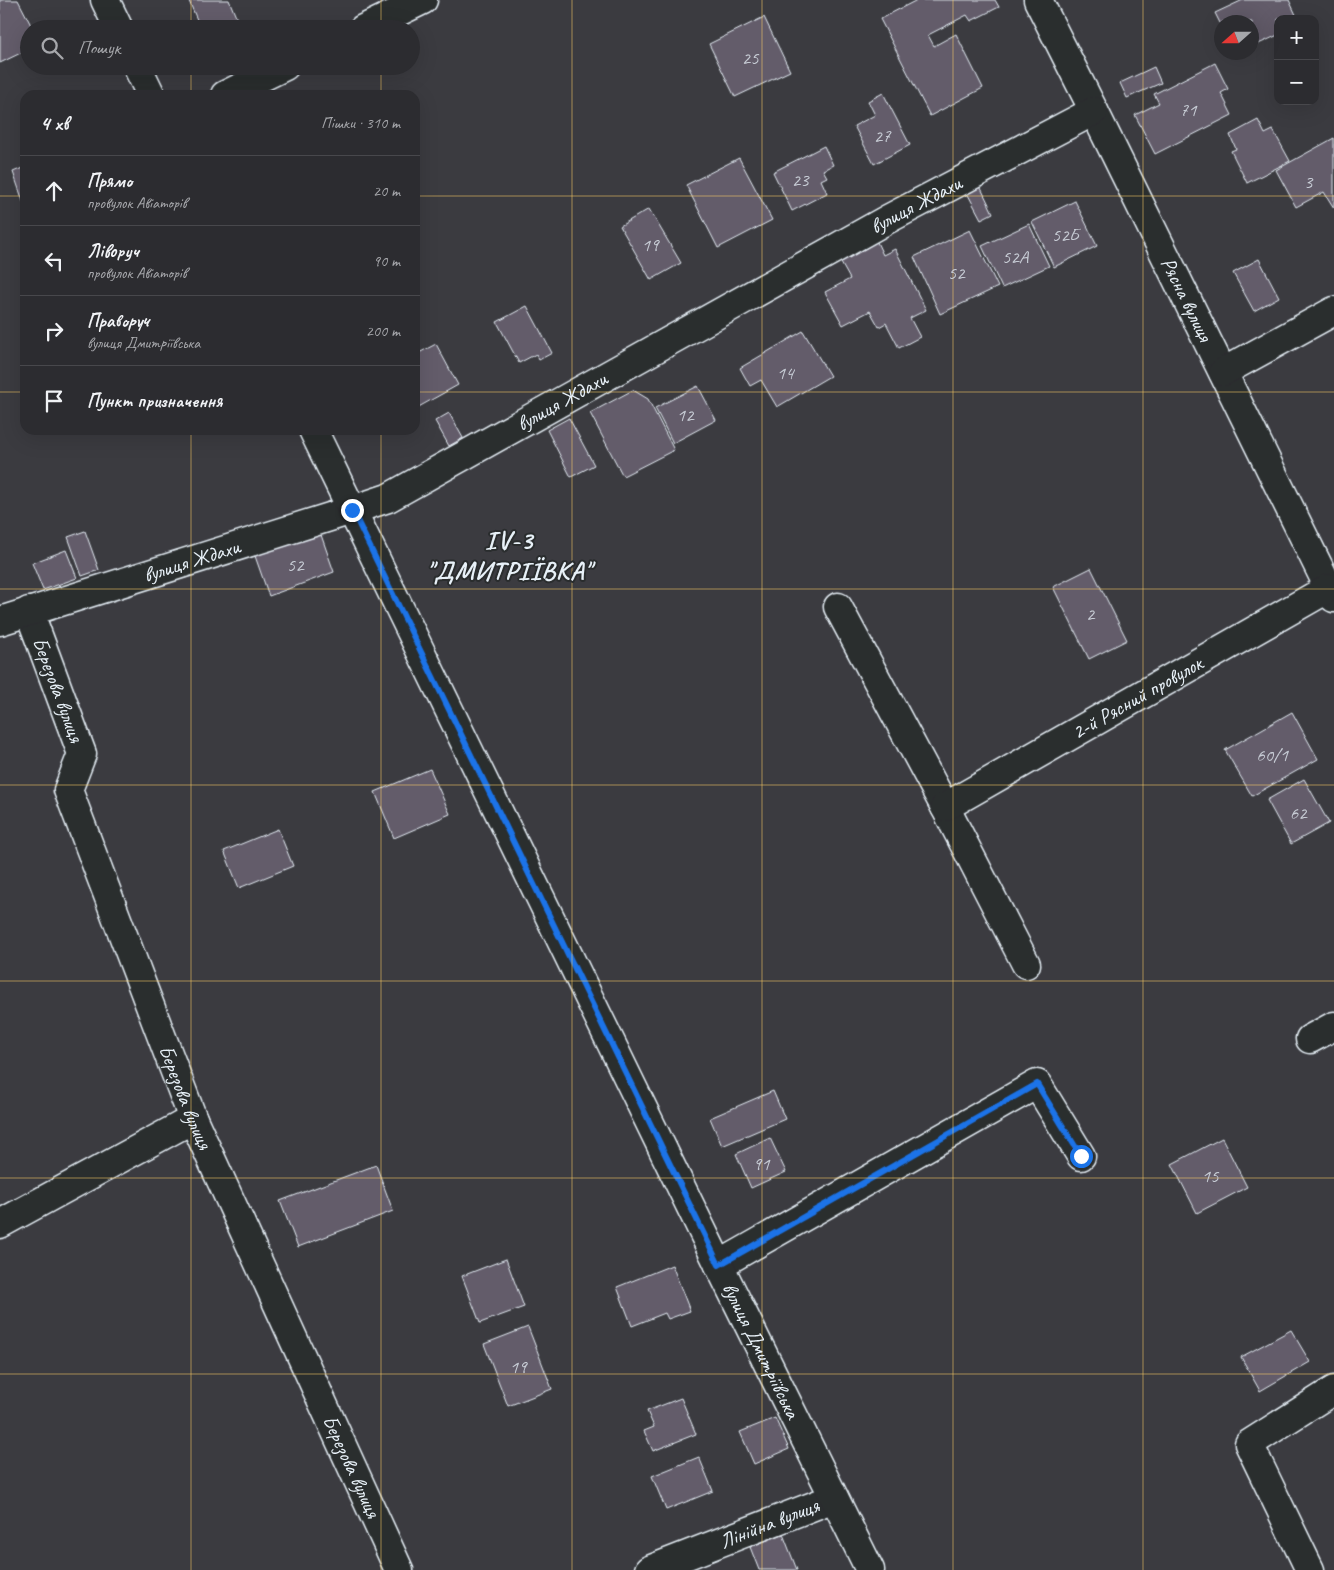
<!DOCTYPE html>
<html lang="uk">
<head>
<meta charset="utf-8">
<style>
  body { margin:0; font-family:Caveat,sans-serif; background:#38383c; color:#f1f3f6 }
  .controls { position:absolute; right:15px; top:15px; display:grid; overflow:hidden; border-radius:10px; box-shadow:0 5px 20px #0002 }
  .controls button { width:45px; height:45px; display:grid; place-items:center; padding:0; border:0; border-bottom:1px solid #48484c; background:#2c2c30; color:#f1f3f6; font:25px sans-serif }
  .compass { position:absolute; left:1214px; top:15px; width:45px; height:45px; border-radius:50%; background:#2c2c30; box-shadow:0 5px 20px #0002; rotate:249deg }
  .stop { position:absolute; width:15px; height:15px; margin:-11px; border:4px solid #1a73e8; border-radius:50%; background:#fff }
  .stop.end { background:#1a73e8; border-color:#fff; box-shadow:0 1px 5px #0008 }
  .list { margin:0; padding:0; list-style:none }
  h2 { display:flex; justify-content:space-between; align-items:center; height:65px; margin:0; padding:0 20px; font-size:21px }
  h2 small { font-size:16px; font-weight:400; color:#a6a7ab }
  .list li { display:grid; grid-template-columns:32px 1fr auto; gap:15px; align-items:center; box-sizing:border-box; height:70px; padding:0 20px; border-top:1px solid #48484c }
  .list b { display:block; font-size:19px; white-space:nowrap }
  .list p { margin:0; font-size:16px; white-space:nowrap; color:#a6a7ab }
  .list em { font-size:16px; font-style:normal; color:#a6a7ab }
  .icon { flex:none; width:28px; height:28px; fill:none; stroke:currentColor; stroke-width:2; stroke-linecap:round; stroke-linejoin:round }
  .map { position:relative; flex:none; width:1334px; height:1570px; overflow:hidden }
  .search { position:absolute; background:#2c2c30; box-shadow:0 5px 20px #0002; left:20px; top:20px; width:400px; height:55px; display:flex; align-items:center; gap:12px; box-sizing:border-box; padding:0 18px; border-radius:28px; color:#a6a7ab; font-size:19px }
  .panel { position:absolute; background:#2c2c30; box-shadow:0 5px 20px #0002; left:20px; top:90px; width:400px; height:345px; border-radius:15px }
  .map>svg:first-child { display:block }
  .building { fill:#645b6b; stroke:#e8f1f8 }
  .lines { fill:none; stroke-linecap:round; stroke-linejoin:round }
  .street-casing { stroke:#e8f1f8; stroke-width:31 }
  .secondary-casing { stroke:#e8f1f8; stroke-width:31 }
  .street { stroke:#2a2d2e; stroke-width:28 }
  .secondary { stroke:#2a2d2e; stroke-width:28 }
  .route { stroke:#1a73e8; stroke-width:6 }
  .grid { fill:none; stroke:#ffd166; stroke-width:1; stroke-opacity:0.55 }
  .labels { text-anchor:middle; stroke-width:4; stroke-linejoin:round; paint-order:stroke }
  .number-label { font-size:19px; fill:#c7ccd5 }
  .street-label { font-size:21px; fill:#e8f1f8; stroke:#2a2d2e }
  .district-label { font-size:26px; font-weight:bold; letter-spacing:1px; fill:#e8f1f8; stroke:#2a2d2e }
</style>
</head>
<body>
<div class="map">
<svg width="1334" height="1570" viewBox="0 0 1334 1570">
  <rect width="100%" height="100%" fill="#3b3b40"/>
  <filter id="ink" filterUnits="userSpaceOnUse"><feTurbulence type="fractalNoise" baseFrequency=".02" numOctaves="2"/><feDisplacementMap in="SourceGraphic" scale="10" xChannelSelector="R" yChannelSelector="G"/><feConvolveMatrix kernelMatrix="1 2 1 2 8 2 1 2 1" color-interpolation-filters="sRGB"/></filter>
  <g filter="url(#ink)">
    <path class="building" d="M0 0H18L33 29H29V49L0 63Z
      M190 0H229L241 29H201L189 1Z
      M917 0H995L999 7 971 21 967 15 928 35 934 46 956 34 983 88 930 116 880 19Z
      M1243 0H1289L1297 17V19H1278V35L1252 47V22H1222V27L1215 13Z
      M764 17 790 71 735 97 709 44Z
      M1215 63 1228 89 1221 93 1232 115 1155 154 1135 115 1159 103 1154 94Z
      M1154 67 1161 83 1127 98 1120 83Z
      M883 93 910 145 874 164 854 126 875 115 868 101Z
      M1258 120 1265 134 1273 130 1290 161 1247 183 1231 151 1236 149 1230 135Z
      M1334 138V208L1324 192 1296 207 1276 170Z
      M824 146 833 165 823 170 827 177 821 180 827 193 792 211 773 172Z
      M739 158 772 220 718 248 686 185Z
      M25 167V207L13 172Z
      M979 184 993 213 981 219 966 191Z
      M1075 201 1097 246 1054 267 1032 222Z
      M649 209 681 263 651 280 620 226Z
      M1029 224 1049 266 1002 288 982 246Z
      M970 230 998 287 940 314 914 257Z
      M876 240 883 255 895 249 926 310 910 318 920 337 899 348 886 323 879 327 870 311 843 325 825 292 850 279 840 261Z
      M1259 259 1279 297 1254 311 1233 273Z
      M527 306 552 353 539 360 536 354 519 363 497 322Z
      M803 331 830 376 777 407 761 380 750 386 740 368Z
      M436 344 458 385 415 409V355Z
      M698 386 716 420 673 443 655 408Z
      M633 390 648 399 674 450 623 476 590 413Z
      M449 413 463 438 449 446 435 421Z
      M569 418 594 465 571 477 547 430Z
      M85 531 99 570 82 576 68 537Z
      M320 532 334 572 269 596 255 556Z
      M66 550 77 578 43 590 32 563Z
      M1091 568 1127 640 1089 659 1053 587Z
      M1292 712 1318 759 1252 796 1225 750Z
      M430 769 450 814 394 838 375 792Z
      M1304 779 1329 823 1291 844 1267 800Z
      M278 829 293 866 239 888 224 851Z
      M773 1091 785 1119 722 1146 710 1118Z
      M770 1138 786 1172 751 1188 736 1154Z
      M1222 1138 1247 1187 1197 1213 1172 1164Z
      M376 1165 393 1211 298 1247 280 1201Z
      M506 1259 524 1307 480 1323 462 1276Z
      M672 1265 690 1311 668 1319 665 1313 632 1326 617 1287Z
      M528 1327 552 1389 508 1406 484 1344Z
      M1291 1330 1310 1362 1260 1391 1241 1357Z
      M681 1398 696 1434 653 1451 644 1431 654 1427 647 1411Z
      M775 1418 789 1449 754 1464 740 1432Z
      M699 1457 713 1491 666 1510 652 1476Z
      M783 1534 797 1570H759L750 1547Z"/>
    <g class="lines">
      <g class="street-casing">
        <g id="street">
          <path id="s1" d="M1038 0 1094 111 1334 598"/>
          <path d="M363 29 423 0"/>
          <path d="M225 95 285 66"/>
          <path d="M1223 372 1334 311"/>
          <path d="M838 607 945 807 1026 964"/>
          <path id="s2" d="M29 611 82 754 68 790 193 1119 399 1570"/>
          <path id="s3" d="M0 621 352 510 388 498 888 219 1094 111"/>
          <path id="s4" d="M945 807 1329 588"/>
          <path d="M1310 1039 1334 1026"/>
          <path d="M0 1224 193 1119"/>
          <path d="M719 1265 1037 1084 1081 1156"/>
          <path id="s5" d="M649 1570 834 1498"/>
          <path d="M1310 1570 1249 1444 1334 1390"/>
        </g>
      </g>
      <g class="secondary-casing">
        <g id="secondary">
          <path d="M105 0 119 29"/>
          <path d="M137 66 151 95"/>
          <path id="s6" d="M313 430 719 1265 870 1570"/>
        </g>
      </g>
      <use href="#street" class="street"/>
      <use href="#secondary" class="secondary"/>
    </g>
  </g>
  <g class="lines" filter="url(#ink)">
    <path class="route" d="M352 510 719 1265 1037 1084 1081 1156"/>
  </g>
  <path class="grid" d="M191 0V29M381 0V29M572 0V1570M762 0V1570M953 0V1570M1143 0V1570M191 66V95M381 66V95M0 196H25M415 196H1334M0 392H25M415 392H1334M191 430V1570M381 430V1570M0 589H1334M0 785H1334M0 981H1334M0 1178H1334M0 1374H1334"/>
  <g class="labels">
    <g class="number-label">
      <text x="750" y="64">25</text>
      <text x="1188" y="116">71</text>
      <text x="882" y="142">27</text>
      <text x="800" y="186">23</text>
      <text x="1308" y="188">3</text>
      <text x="1065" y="241">52Б</text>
      <text x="650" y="251">19</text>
      <text x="1015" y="263">52А</text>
      <text x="956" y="279">52</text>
      <text x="785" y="379">14</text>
      <text x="685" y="421">12</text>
      <text x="295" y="571">52</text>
      <text x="1090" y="620">2</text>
      <text x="1272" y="761">60/1</text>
      <text x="1298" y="819">62</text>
      <text x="761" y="1170">91</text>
      <text x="1210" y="1182">15</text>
      <text x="518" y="1373">19</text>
    </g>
    <g class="street-label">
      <text dy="7" stroke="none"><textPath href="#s3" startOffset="1011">вулиця Ждахи</textPath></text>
      <text dy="7" stroke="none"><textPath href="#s1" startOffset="334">Рясна вулиця</textPath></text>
      <text dy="7" stroke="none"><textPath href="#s3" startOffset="606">вулиця Ждахи</textPath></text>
      <text dy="7" stroke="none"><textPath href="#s3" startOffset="201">вулиця Ждахи</textPath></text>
      <text dy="7" stroke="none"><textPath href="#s2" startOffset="84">Березова вулиця</textPath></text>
      <text dy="7" stroke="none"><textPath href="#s4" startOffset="221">2-й Рясний провулок</textPath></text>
      <text dy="7" stroke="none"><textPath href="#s2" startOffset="520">Березова вулиця</textPath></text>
      <text dy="7" stroke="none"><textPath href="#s6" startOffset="1024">вулиця Дмитріївська</textPath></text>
      <text dy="7" stroke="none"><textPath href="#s2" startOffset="925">Березова вулиця</textPath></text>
      <text dy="7" stroke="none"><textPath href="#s5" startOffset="129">Лінійна вулиця</textPath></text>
    </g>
    <g class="district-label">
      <text x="509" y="549">IV-3<tspan x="509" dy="30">"ДМИТРІЇВКА"</tspan></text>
    </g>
  </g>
</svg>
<div class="controls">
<button>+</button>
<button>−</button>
</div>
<svg class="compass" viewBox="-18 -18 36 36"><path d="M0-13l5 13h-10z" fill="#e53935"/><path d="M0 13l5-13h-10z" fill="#a6a7ab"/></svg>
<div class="stop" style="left:1081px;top:1156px"></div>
<div class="stop end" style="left:352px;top:510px"></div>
<div class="search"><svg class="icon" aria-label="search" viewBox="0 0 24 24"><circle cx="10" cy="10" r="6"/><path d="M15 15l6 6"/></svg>Пошук</div>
<section class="panel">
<h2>4 хв<small>Пішки · 310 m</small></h2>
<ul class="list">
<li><svg class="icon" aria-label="ahead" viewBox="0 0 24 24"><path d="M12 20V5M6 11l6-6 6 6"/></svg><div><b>Прямо</b><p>провулок Авіаторів</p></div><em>20 m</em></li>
<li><svg class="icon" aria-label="left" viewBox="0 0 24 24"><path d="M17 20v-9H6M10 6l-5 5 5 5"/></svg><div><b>Ліворуч</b><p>провулок Авіаторів</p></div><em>90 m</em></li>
<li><svg class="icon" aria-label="right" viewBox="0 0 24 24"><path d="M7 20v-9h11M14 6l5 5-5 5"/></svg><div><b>Праворуч</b><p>вулиця Дмитріївська</p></div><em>200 m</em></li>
<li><svg class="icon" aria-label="arrive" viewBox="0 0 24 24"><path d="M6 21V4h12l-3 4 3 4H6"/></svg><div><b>Пункт призначення</b></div></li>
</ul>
</section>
</div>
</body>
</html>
